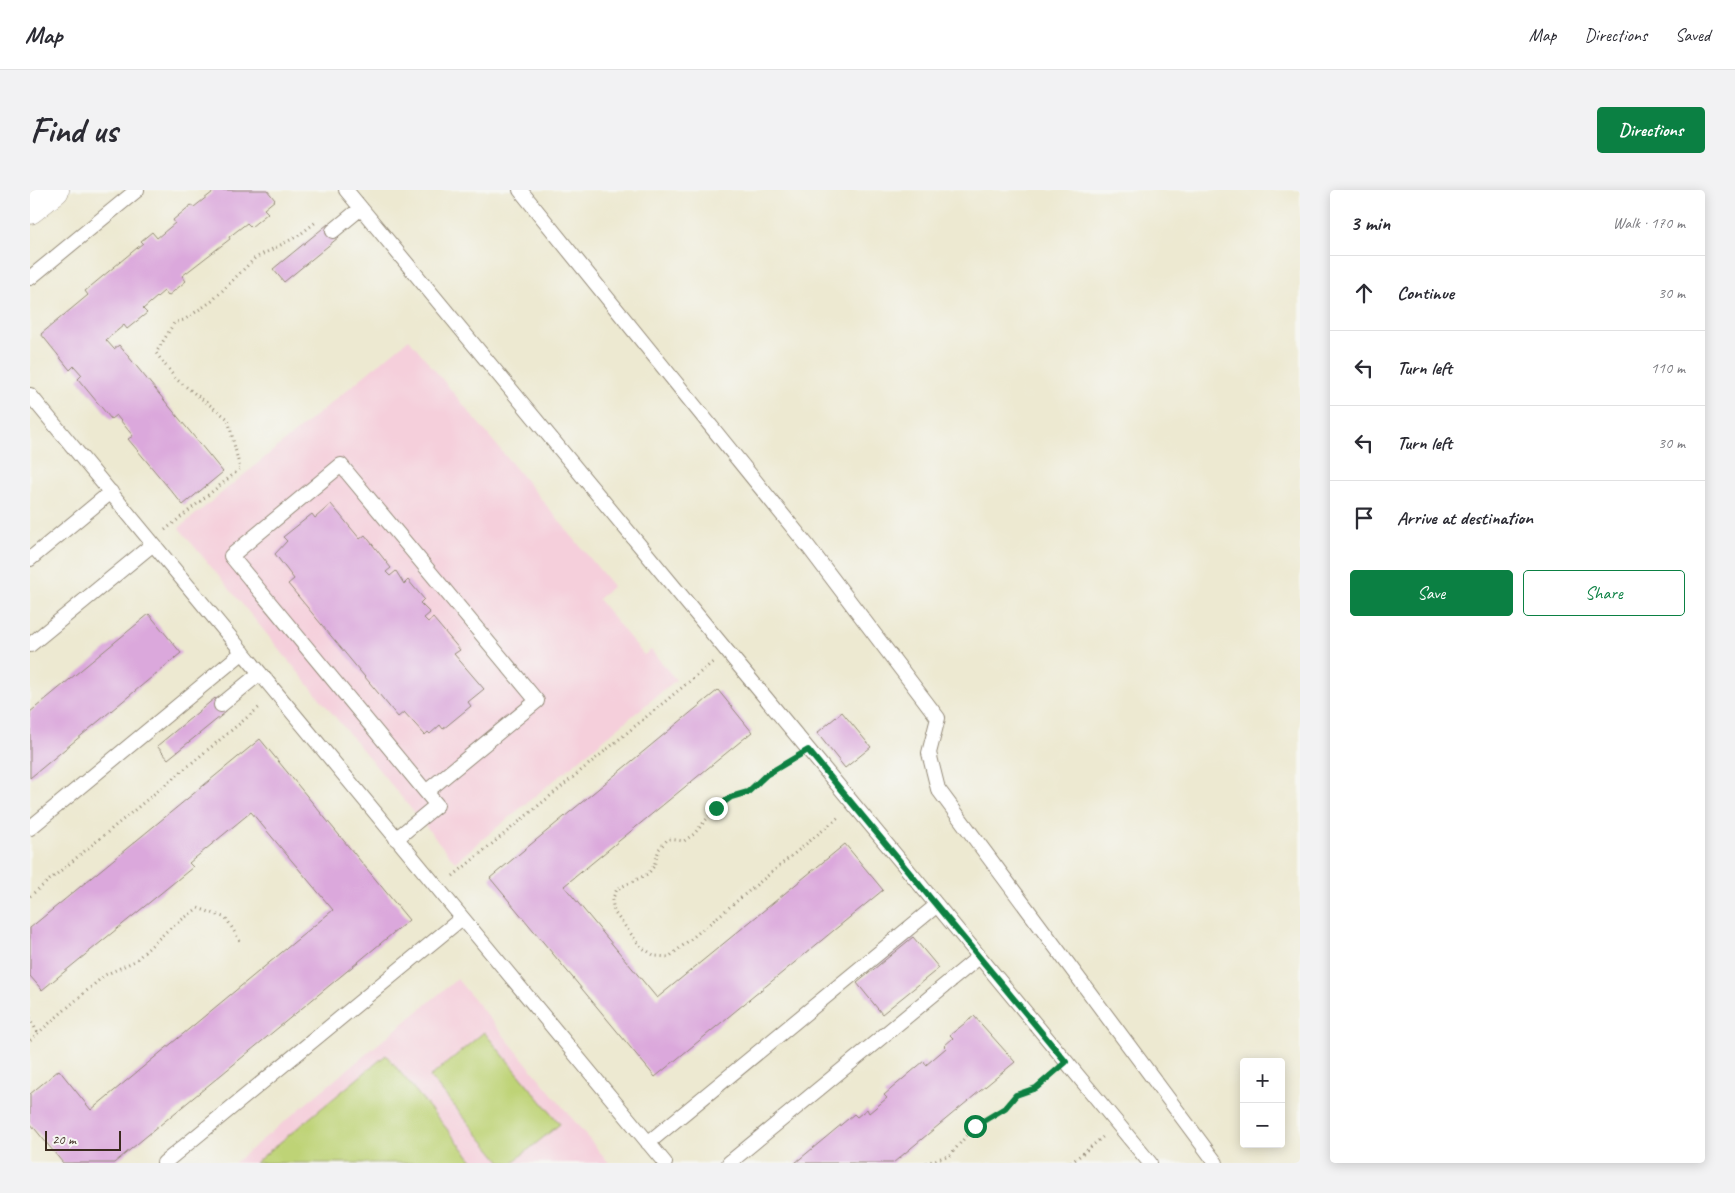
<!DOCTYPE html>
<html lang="en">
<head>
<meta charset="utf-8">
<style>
  body { margin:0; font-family:Caveat,sans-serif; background:#f2f2f3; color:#2b2b33 }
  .controls { position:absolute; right:15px; bottom:15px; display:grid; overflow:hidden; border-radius:5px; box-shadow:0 2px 12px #0003 }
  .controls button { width:45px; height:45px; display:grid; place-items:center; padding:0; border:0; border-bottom:1px solid #e1e1e2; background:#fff; color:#2b2b33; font:25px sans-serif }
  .scale { position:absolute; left:15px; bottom:12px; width:76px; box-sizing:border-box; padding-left:5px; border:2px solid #3b2a1e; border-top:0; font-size:14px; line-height:18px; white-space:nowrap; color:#3b2a1e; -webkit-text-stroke:4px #f6f6f2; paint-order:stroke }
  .stop { position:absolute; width:15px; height:15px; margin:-11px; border:4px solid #0b8043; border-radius:50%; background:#fff }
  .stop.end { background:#0b8043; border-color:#fff; box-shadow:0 1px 5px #0008 }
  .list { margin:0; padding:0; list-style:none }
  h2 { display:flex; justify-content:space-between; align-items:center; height:65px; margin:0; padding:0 20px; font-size:21px }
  h2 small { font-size:16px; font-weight:400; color:#7c7c81 }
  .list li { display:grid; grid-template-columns:32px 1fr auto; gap:15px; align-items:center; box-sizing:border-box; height:75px; padding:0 20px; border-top:1px solid #e1e1e2 }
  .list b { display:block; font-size:19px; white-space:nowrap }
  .list em { font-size:16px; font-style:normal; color:#7c7c81 }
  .actions { display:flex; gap:10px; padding:15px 20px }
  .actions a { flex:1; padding:11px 0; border:1px solid #0b8043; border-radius:5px; text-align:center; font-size:18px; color:#0b8043 }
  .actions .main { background:#0b8043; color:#fff }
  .icon { flex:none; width:28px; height:28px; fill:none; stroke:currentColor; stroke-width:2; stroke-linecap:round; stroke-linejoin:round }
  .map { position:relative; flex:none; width:1270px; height:973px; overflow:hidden; border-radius:5px }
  header { display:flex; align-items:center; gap:30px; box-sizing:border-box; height:70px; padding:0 25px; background:#fff; border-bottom:1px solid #e1e1e2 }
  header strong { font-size:24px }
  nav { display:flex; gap:28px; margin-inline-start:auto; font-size:18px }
  .intro { display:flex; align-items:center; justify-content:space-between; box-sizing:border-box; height:120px; padding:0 30px }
  h1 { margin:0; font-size:35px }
  .button { padding:12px 22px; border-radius:5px; background:#0b8043; color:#fff; font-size:18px; font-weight:700 }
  main { display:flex; gap:30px; padding:0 30px }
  aside { flex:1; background:#fff; border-radius:5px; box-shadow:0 2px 12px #0003 }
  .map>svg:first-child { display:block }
  .built { fill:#f5cfdb }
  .green { fill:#bed376; stroke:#7c7e4a }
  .building { fill:#dba8dc }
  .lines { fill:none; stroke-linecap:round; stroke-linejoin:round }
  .lane-casing { stroke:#948a78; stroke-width:16 }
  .street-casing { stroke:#948a78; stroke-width:29 }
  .path { stroke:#948a78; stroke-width:3; stroke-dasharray:1 4; stroke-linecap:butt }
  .lane { stroke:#fff; stroke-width:14 }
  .street { stroke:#fff; stroke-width:28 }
  .route { stroke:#0b8043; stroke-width:6 }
</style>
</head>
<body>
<header>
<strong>Map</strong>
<nav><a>Map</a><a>Directions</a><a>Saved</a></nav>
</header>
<div class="intro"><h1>Find us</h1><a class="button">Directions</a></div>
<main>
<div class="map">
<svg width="1270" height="973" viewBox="0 0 1270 973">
  <rect width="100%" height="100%" fill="#f6f6f2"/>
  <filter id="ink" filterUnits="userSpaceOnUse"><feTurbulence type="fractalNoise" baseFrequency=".02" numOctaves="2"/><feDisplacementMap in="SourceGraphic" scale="10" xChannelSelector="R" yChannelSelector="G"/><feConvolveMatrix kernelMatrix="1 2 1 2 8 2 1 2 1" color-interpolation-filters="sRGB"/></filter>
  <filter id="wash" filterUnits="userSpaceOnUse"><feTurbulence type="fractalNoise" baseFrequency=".0096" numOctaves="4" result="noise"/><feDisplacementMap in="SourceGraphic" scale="20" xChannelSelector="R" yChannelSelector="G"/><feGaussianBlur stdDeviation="1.12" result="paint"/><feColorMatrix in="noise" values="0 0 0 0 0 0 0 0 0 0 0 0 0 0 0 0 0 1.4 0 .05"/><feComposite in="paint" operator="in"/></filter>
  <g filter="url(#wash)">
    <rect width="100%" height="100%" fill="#ede9d1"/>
    <path class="built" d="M379 149 583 396 568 409 614 465 621 460 646 490 425 672 149 338Z
      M427 789 579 973H204Z"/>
    <path class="green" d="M454 842 530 934 482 973H472L400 887Z
      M356 865 445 973H225Z"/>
    <g id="blocks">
      <path class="building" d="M181 0H237L245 10 234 19 238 23 221 37 217 33 199 47 200 49 152 86 156 91 138 106 134 101 113 119 117 123 97 139 94 135 76 150 84 159 89 155 193 282 153 315 98 249 103 246 86 225 81 229 48 189 52 185 44 176 40 180 11 144 58 105 55 101 113 53 111 51 122 42 127 48 145 33 143 30 161 15 164 17 183 2Z
        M298 34 309 47 254 92 243 79Z
        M301 314 330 349 335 345 361 378 356 382 360 386 366 381 374 394 378 390 394 409 390 413 400 423 394 428 398 432 403 428 430 460 424 464 454 499 438 512 441 516 413 539 410 535 400 544 398 542 395 545 374 522 368 527 258 394 264 389 245 364 257 351 253 347 282 324 285 328Z
        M119 424 151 463 0 588V522Z
        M688 500 722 542 534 696 627 808 815 654 853 700 625 887 460 688Z
        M185 508 196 522 138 569 127 556Z
        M812 522 841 557 815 578 787 543Z
        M230 549 379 730 84 973H33L0 933V904L29 880 61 920 303 720 221 622 159 673 163 677 12 800 0 786V738Z
        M883 747 909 778 852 824 827 793Z
        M944 826 985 872 863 973H765L824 924 827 927 837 919 839 923 857 908 854 905 894 871 896 875 916 858 914 856 923 848 920 845Z"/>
    </g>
  </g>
  <g filter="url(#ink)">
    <use href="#blocks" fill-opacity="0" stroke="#948a78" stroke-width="1"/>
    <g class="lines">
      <g class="lane-casing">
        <path id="lane" d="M316 0 1120 973
          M490 0 777 355 908 528 899 563 908 599 1186 973
          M303 41 331 18
          M0 88 107 0
          M0 205 635 973
          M0 369 81 302
          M0 455 123 354
          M191 515 230 483
          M0 638 213 462
          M366 649 407 615 396 602 201 366 311 275 507 511 396 602
          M618 953 907 715
          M134 973 432 728
          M699 973 949 767"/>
      </g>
      <g class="street-casing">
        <path id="street" d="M0 20 25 0"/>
      </g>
      <path class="path" d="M135 340 210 279 198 229 146 189 126 163 144 133 154 130 182 111 225 68 268 46 286 32
        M761 570 736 585 718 602 701 607 686 618 664 644 654 651 638 649 629 659 624 676 618 684 587 699 582 710 584 722 611 757 625 766 639 767 810 626
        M423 686 683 472
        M0 706 231 516
        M0 828 8 844
        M0 850 75 785 105 771 139 739 168 718 196 728 210 751
        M896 973 920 965 945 936 975 918 986 905 1006 898 1022 883
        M1041 973 1074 946"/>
      <use href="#lane" class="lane"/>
      <use href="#street" class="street"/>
    </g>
  </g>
  <g class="lines" filter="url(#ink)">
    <path class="route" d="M686 618 701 607 718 602 736 585 778 560 1036 872 1006 898 986 905 975 918 945 936"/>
  </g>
</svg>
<div class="controls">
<button>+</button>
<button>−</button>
</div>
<div class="scale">20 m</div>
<div class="stop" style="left:945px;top:936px"></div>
<div class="stop end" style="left:686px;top:618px"></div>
</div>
<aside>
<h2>3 min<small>Walk · 170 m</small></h2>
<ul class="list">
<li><svg class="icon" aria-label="ahead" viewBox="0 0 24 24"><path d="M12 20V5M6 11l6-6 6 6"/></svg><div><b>Continue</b></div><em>30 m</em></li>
<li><svg class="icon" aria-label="left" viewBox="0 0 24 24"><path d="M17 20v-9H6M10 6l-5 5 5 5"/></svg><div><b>Turn left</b></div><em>110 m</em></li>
<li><svg class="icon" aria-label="left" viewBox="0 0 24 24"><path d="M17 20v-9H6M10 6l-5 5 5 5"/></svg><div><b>Turn left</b></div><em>30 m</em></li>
<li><svg class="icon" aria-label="arrive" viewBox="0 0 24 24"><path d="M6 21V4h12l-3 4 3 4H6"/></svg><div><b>Arrive at destination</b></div></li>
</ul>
<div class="actions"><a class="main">Save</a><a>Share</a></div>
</aside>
</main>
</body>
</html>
